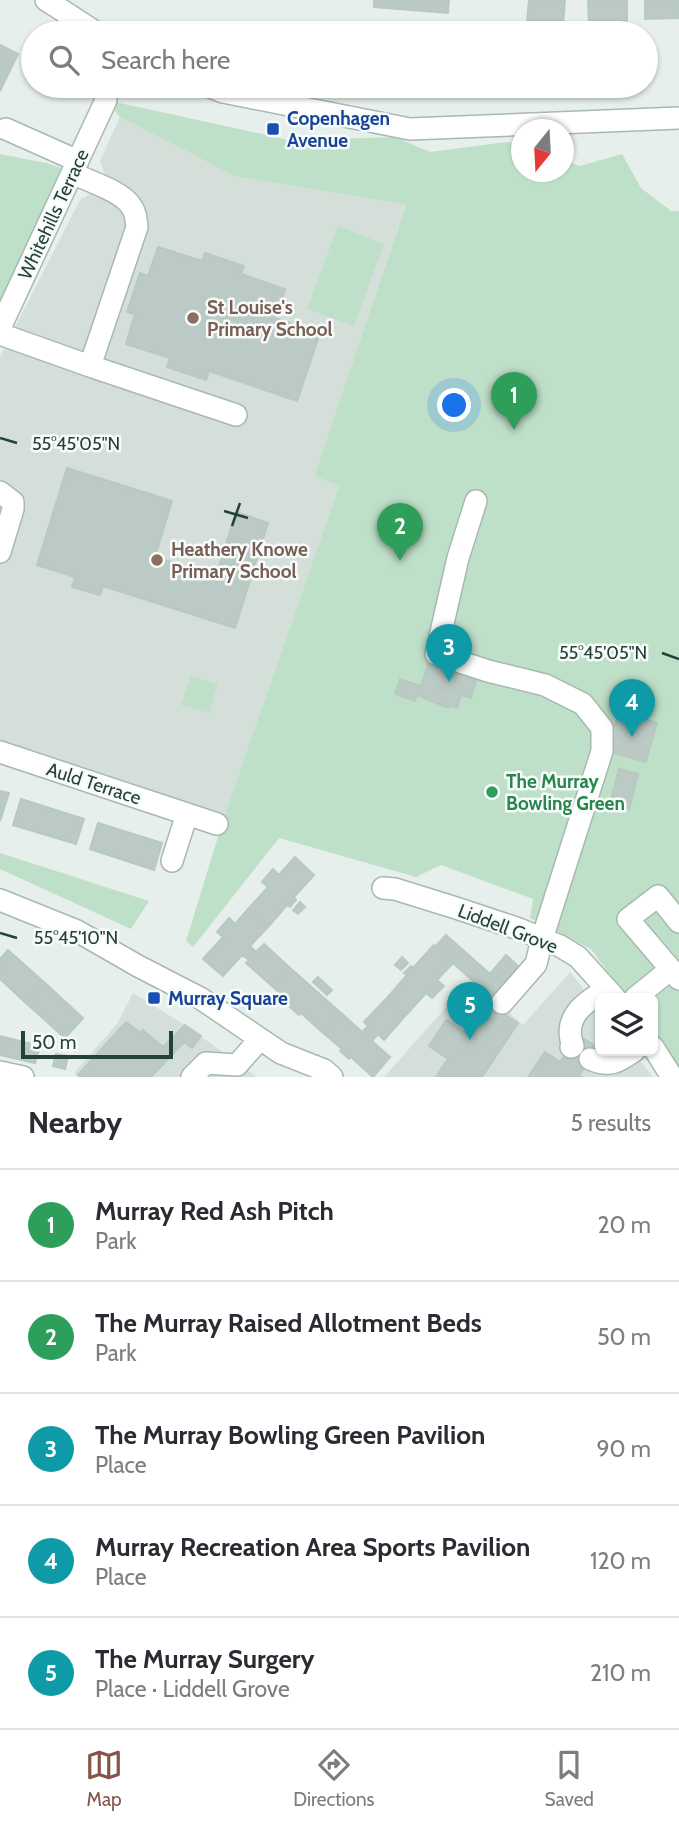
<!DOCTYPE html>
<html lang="en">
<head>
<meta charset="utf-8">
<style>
  body { margin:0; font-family:Cabin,sans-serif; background:#f7f7f7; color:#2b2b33 }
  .controls { position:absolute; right:21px; bottom:21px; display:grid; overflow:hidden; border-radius:10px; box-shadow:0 2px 5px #0004 }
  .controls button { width:63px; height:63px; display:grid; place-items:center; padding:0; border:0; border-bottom:2px solid #e1e1e2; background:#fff; color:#2b2b33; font:35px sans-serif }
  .compass { position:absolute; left:511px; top:119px; width:63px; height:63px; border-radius:50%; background:#fff; box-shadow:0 2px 5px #0004; rotate:198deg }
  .scale { position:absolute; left:21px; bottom:18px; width:152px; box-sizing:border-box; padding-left:7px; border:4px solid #24423a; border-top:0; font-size:19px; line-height:24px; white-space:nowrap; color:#24423a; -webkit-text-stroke:5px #f7fbf9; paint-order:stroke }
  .you { position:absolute; left:455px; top:406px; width:24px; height:24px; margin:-18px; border:5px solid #fff; border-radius:50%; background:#1a73e8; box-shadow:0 0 0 10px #1a73e833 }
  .badge { display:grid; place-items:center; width:46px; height:46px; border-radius:50%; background:#855347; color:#fff; font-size:23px; font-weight:700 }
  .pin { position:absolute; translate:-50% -58px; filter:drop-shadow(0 2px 4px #0008) }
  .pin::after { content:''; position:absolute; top:37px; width:24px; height:21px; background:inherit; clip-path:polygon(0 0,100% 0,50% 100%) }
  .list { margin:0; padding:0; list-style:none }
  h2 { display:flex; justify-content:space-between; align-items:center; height:91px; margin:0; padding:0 28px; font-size:30px }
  h2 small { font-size:23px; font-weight:400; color:#7c7c81 }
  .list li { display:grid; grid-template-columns:46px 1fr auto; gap:21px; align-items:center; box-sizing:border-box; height:112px; padding:0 28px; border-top:2px solid #e1e1e2 }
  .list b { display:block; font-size:26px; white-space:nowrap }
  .list p { margin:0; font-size:23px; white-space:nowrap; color:#7c7c81 }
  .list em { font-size:23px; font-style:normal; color:#7c7c81 }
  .icon { flex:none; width:38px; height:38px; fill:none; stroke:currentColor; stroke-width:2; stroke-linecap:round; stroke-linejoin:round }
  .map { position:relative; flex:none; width:679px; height:1077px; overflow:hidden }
  .search { position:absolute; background:#fff; box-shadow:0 2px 5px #0004; left:21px; right:21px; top:21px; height:77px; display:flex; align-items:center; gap:18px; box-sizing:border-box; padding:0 24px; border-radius:38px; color:#7c7c81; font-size:26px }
  .sheet { height:651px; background:#fff }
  nav { display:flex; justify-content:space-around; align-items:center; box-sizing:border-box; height:98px; border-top:2px solid #e1e1e2; background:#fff; font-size:19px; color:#7c7c81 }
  nav a { display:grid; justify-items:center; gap:4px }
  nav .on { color:#855347 }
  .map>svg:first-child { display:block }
  .built { fill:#d4dfda }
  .green { fill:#bfe0c8 }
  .building { fill:#bbcac4; stroke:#b8c9c2; stroke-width:2 }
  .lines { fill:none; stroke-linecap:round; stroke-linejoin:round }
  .minor-casing { stroke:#a8b8b2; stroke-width:24 }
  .minor { stroke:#fff; stroke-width:21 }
  .ticks { fill:none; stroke:#24423a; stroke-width:2.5 }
  .transit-dot { fill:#1a4fb4; stroke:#f7fbf9; stroke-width:2.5 }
  .education-dot { fill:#8d6e63; stroke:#f7fbf9; stroke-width:2.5 }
  .leisure-dot { fill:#2e9e5b; stroke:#f7fbf9; stroke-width:2.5 }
  .labels { text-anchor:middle; stroke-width:5; stroke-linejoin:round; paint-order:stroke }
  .transit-label { font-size:19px; font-weight:bold; fill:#164399; stroke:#f7fbf9; text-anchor:start }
  .street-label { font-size:19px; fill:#24423a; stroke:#f7fbf9 }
  .education-label { font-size:19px; font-weight:bold; fill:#785e54; stroke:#f7fbf9; text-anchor:start }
  .leisure-label { font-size:19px; font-weight:bold; fill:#27864d; stroke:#f7fbf9; text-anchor:start }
  .ticks-label { font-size:18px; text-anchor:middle; fill:#24423a; stroke:#f7fbf9; stroke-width:5; stroke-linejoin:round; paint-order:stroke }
</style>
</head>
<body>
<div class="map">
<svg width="679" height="1077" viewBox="0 0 679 1077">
  <rect width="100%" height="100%" fill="#e6efeb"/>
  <path class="built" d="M120 117 232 174 231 176 406 203 314 476 339 486 225 814 0 740V357L80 200 108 183 100 161Z
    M570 972 600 1010V1051H632L653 1077H384L471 979 523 1025Z
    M133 993 185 1025 257 1077H79L74 1073 117 1024Z"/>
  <path class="green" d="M106 100 276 137 316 149 335 139 395 137 430 152 507 142 521 146 522 172H564V160L580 166 622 154 641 188 671 211H679V1069L653 1033V998H627L591 949 530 918 533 899 441 865 416 877 279 838 193 947 186 941 225 814 339 486 314 476 406 204 231 176V174L120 117Z
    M0 154 46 163 64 169 0 311Z
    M338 226 384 244 354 326 307 309Z
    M191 676 218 684 209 713 181 705Z
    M0 853 149 901 131 929 0 869Z"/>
  <path class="building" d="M374 0H449L448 13 374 7Z
    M529 0H565L563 25 527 22Z
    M588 0H627V22L589 24Z
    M645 0H679V18L645 19Z
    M0 45 18 54 0 91Z
    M158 247 202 261 205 253 244 266 241 274 285 289 275 318 320 333 297 401 209 371 206 380 167 367 170 358 126 344 135 314 127 312 140 273 148 276Z
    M67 468 172 501 155 557 216 576 236 512 268 523 235 628 103 586 100 595 72 587 75 577 37 565Z
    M429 662 477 678 471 698 461 695 457 708 449 706 448 708 417 695 415 701 395 694 400 679 421 686Z
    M619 712 657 723 646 762 607 751Z
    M619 769 638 774 629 809 610 803Z
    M0 791 9 793 0 821Z
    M21 799 84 819 76 844 13 825Z
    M98 823 162 843 154 870 90 849Z
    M295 857 314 875 294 897 296 900 290 907 287 905 269 926 249 908 268 887 262 882 273 869 279 875Z
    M300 902 305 907 298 914 293 910Z
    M249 908 269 926 250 946 256 952 264 944 289 967 272 986 246 963 249 960 242 955 223 976 203 959 223 937 217 932 229 918 235 924Z
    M446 935 490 974 506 955 519 967 491 997 435 947Z
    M434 945 453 963 437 980 444 986 432 998 426 993 406 1015 387 998 407 975 404 973 411 966 413 968Z
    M8 950 46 984 27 1004 0 979V959Z
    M402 957 408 963 401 970 395 965Z
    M289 967 340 1012 322 1032 301 1013 299 1015 290 1007 292 1004 272 986Z
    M318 977 332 990 327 995 313 982Z
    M46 984 83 1018 65 1038 27 1004Z
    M471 992 518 1023 482 1077H436L448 1059 429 1046 446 1020 467 1034 477 1019 460 1008Z
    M387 998 406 1015 384 1040 378 1034 372 1041 390 1057 373 1077 351 1057 349 1059 340 1051 342 1049 322 1032 340 1012 362 1032 368 1026 364 1022Z
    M126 1022 141 1033 143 1030 163 1047 185 1025 201 1036 192 1048 184 1042 151 1077H80L78 1075Z
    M578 1035 598 1048 579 1075 582 1077H528L545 1052 560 1062Z
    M0 1036 40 1046 35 1063 0 1055Z
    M56 1054 68 1056 65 1069 53 1066Z"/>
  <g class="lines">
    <g class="minor-casing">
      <path id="minor" d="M46 0 97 33
        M208 86 223 92 410 129 679 118
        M6 129 78 161
        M0 328 106 100
        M0 334 90 366 137 227C136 220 136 212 131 206 122 191 88 181 72 173
        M90 366 236 415
        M0 492 13 502V509L0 552
        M476 501 458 558 436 654 488 671 545 685 583 704 602 728V751L542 939 536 964 502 1003
        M0 752 217 824
        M172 861 187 814
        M383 888 395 889 456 908 519 929 560 946 578 957 615 998
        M0 900 77 931 138 966 200 998 281 1053 324 1070 332 1077
        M679 922 658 896 628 919 679 979
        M635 998 671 969
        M571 1047 573 1046C562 1017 585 1002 607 989
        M653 1047 672 1077
        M590 1059C609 1068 618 1062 634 1051
        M0 1072 23 1077
        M192 1077 206 1063 237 1065 260 1039"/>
    </g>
    <use href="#minor" class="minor"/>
  </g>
  <path class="ticks" d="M0 438 17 443M224 511 248 518M232 526 240 503M662 653 679 659M0 933 17 938"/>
  <g class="transit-dot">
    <rect x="266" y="122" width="14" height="14" rx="3.5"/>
    <rect x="147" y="991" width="14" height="14" rx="3.5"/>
  </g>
  <g class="education-dot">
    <circle cx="193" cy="318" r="7"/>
    <circle cx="157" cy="560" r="7"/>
  </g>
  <circle class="leisure-dot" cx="492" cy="792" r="7"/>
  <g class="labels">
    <g class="transit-label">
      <text x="287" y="125">Copenhagen<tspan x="287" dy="22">Avenue</tspan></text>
      <text x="168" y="1005">Murray Square</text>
    </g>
    <g class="street-label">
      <text transform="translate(53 214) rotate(-65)" y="7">Whitehills Terrace</text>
      <text transform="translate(94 783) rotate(18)" y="7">Auld Terrace</text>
      <text transform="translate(508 928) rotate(21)" y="7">Liddell Grove</text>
    </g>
    <g class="education-label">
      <text x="207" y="314">St Louise's<tspan x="207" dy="22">Primary School</tspan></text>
      <text x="171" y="556">Heathery Knowe<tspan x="171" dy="22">Primary School</tspan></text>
    </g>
    <g class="leisure-label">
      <text x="506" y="788">The Murray<tspan x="506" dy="22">Bowling Green</tspan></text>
    </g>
  </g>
  <g class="ticks-label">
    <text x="76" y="450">55°45'05"N</text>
    <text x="603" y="659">55°45'05"N</text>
    <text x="76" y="944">55°45'10"N</text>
  </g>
</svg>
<div class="controls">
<button><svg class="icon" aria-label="layers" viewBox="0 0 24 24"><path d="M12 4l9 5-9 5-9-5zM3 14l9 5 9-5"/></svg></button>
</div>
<svg class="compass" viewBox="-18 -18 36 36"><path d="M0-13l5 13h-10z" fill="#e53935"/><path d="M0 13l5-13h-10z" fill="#7c7c81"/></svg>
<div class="scale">50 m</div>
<div class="you"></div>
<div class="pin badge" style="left:514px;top:430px;background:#2e9e5b">1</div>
<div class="pin badge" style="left:400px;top:561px;background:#2e9e5b">2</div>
<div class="pin badge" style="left:449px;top:682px;background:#0f9aa8">3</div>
<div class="pin badge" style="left:632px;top:737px;background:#0f9aa8">4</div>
<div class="pin badge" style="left:470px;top:1040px;background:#0f9aa8">5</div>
<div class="search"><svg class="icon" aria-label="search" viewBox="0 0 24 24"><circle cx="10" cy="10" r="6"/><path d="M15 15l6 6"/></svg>Search here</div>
</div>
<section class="sheet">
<h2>Nearby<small>5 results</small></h2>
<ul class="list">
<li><span class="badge" style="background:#2e9e5b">1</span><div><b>Murray Red Ash Pitch</b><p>Park</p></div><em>20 m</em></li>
<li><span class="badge" style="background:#2e9e5b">2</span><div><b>The Murray Raised Allotment Beds</b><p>Park</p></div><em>50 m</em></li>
<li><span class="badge" style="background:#0f9aa8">3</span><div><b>The Murray Bowling Green Pavilion</b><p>Place</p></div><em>90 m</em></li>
<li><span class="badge" style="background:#0f9aa8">4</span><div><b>Murray Recreation Area Sports Pavilion</b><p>Place</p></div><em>120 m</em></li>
<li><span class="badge" style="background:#0f9aa8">5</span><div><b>The Murray Surgery</b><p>Place · Liddell Grove</p></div><em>210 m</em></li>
</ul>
</section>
<nav>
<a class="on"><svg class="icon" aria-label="map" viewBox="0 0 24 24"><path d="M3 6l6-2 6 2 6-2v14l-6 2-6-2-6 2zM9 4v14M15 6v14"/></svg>Map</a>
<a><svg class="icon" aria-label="directions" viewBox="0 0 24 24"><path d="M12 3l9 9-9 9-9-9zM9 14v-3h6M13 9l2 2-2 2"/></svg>Directions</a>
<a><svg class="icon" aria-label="saved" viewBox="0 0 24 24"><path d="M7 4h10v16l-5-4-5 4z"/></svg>Saved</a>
</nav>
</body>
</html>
